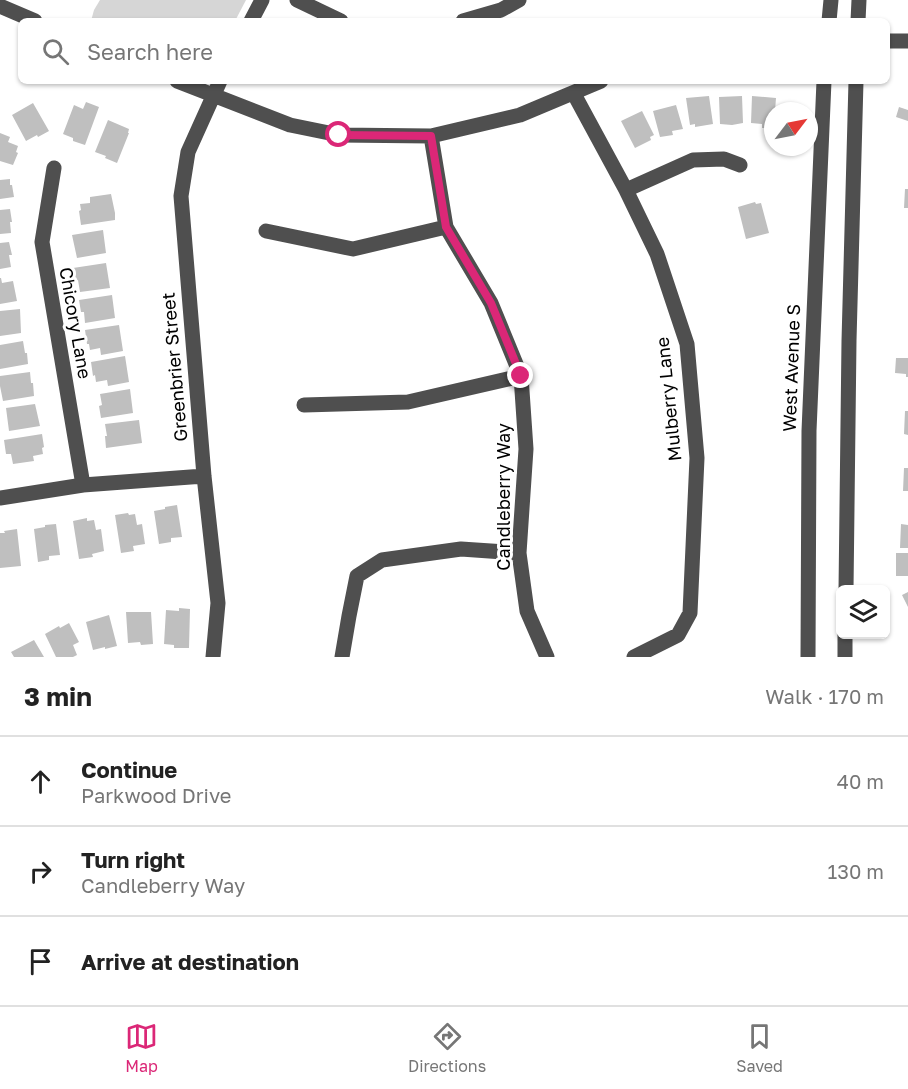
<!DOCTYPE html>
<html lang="en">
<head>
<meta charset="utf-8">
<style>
  body { margin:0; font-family:"Golos Text",sans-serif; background:#f6f6f6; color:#222 }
  .controls { position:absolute; right:18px; bottom:18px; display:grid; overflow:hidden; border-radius:9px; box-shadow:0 2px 4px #0004 }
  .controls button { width:54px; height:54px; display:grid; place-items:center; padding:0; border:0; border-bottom:2px solid #e0e0e0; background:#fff; color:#222; font:30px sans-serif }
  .compass { position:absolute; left:764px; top:102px; width:54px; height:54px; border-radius:50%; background:#fff; box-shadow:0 2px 4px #0004; rotate:58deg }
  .stop { position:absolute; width:18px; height:18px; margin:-14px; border:4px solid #db2777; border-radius:50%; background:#fff }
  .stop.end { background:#db2777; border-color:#fff; box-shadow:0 2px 6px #0008 }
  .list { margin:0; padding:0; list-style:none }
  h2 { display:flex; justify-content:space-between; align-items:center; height:78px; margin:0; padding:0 24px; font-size:26px }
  h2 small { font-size:20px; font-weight:400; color:#767676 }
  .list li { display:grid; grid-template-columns:39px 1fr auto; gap:18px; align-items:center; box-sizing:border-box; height:90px; padding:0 24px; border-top:2px solid #e0e0e0 }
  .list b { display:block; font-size:22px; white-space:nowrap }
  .list p { margin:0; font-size:20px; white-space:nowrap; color:#767676 }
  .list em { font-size:20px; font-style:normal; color:#767676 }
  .icon { flex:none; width:33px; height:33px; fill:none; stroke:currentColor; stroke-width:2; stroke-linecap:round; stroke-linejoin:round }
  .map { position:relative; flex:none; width:908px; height:657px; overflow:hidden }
  .search { position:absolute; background:#fff; box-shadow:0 2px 4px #0004; left:18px; right:18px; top:18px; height:66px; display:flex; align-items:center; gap:15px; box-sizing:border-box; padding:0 21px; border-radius:9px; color:#767676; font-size:22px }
  .sheet { height:348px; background:#fff }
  nav { display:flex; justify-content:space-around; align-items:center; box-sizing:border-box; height:84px; border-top:2px solid #e0e0e0; background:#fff; font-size:16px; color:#767676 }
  nav a { display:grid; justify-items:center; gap:3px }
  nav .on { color:#db2777 }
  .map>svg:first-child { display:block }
  .green { fill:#d6d6d6 }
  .building { fill:#bfbfbf }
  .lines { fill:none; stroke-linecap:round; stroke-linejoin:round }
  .minor { stroke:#4f4f4f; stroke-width:15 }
  .route { stroke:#db2777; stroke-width:8 }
  .labels { text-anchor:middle; stroke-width:6; stroke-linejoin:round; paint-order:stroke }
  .street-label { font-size:18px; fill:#000; stroke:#fff }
</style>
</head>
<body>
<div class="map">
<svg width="908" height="657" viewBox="0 0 908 657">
  <rect width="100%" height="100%" fill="#fff"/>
  <path class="green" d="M100 0H246L235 21H91L94 10Z"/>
  <path class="building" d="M709 96 713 124 695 127V124L690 125 686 98Z
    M742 96 743 123 732 125 720 124 719 97Z
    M752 96 776 98 775 111H773V127L768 126V128H762V124L751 123Z
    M86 102 99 107 85 145 73 141V138L63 134 74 105 83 109Z
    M33 103 49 131 38 137 37 135 26 141 12 115Z
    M676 105 683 129 672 131 673 135 660 137 653 111Z
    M899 107 908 110V121L896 117Z
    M642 111 654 135 650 137 651 140 635 148 621 121Z
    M108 120 129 129 128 133H129L117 163 105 158 106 156 95 152Z
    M0 133 10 137 8 142 18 146 16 152 18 153 13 165 0 161Z
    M10 179V185H12L14 197 0 199V180Z
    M905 189H908V208H904Z
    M111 194 115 213V220L81 225 79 211 81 210 80 204 90 203V197Z
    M755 202 756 204 761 203 769 233 746 239 738 207Z
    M10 209 12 222H10L11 233 0 234V210Z
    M103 230 106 253 77 258 72 235Z
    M9 242 12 255H9L11 267 0 269V243Z
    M106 263 110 288 80 292 78 280 75 281 73 268Z
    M0 278H1L2 283 13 281 17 301 0 304Z
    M112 295 115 318 85 323 84 312H81L79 300Z
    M20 309 21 333 0 336V311Z
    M119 325 123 351 101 355 100 348 90 350 89 344H87L85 330Z
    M23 341 25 353H27L28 364 0 369V345Z
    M125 356 129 382 108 386 107 380 96 382 95 375 93 376 91 362Z
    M896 358H908V377H906V374L895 373Z
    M30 372 31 383H33L34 396 3 401 0 386V376Z
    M130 389 133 413 101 418 99 406 102 405 100 394Z
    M35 404 40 426 9 431 6 408Z
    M905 411H908V435L904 434Z
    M139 420 142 443 106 448 105 436H107L105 424Z
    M42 434 44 447 42 448 43 454 33 456 34 461 13 464 11 454H6L4 440Z
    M904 468H908V491H903Z
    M177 505 182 537 171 538V542L159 544 154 511 165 509V507Z
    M128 513 129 515 135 514 137 525 142 524 145 544 133 546 134 551 121 553 115 515Z
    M87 518V521L94 520 96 530 101 529 104 551 92 554 93 557 79 559 73 521Z
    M56 524 60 555 49 556V560L38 562 34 529 45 527V525Z
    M901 524 908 525V548H900Z
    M17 529 21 566 0 568V533H5L4 531Z
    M896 553H908V576H896Z
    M908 592V607L902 595Z
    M179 608 190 609 189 648H174V645L164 644 166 610 179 611Z
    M126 612H151L153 644 141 645 140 642 128 643Z
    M109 615 117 646 105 649V647L93 650 86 622Z
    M69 623 79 642 73 645 77 655 73 657H56L45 634 59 626 60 628Z
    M34 640 44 657H14L11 652Z"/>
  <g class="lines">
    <path class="minor" d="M297 0 341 21
      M0 6 35 21
      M251 21 262 0
      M463 21 501 10 519 0
      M829 21 831 0
      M858 21 859 0
      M887 41H908
      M177 81 290 125 339 135 431 136 520 115 601 81
      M574 94 626 190 657 254 687 344 697 458 690 613 678 635 634 657
      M431 136 446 227 491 303 521 376 526 449 519 553 527 611 547 657
      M54 168 42 242 83 485
      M626 190 693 160 724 159 740 165
      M266 231 353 249 446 227
      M304 405 408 402 521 376
      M0 498 83 485 204 476
      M846 590 849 341 856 81
      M213 657 218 603 204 476 181 196 188 152 220 81
      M342 657 349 616 357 576 382 560 461 549 519 553
      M808 657 809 431 824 81
      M845 657V634"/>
  </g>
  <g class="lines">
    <path class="route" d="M339 135 431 136 446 227 491 303 521 376"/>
  </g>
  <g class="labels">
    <g class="street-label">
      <text transform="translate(75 323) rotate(80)" y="6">Chicory Lane</text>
      <text transform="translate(175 367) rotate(-95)" y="6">Greenbrier Street</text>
      <text transform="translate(792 368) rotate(-88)" y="6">West Avenue S</text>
      <text transform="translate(669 399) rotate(-96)" y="6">Mulberry Lane</text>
      <text transform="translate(504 497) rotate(-90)" y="6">Candleberry Way</text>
    </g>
  </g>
</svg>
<div class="controls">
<button><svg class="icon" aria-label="layers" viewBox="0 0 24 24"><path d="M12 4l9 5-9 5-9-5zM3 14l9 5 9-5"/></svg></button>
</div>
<svg class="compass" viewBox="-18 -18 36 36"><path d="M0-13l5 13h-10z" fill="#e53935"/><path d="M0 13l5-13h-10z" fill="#767676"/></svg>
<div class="stop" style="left:339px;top:135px"></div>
<div class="stop end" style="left:521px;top:376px"></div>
<div class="search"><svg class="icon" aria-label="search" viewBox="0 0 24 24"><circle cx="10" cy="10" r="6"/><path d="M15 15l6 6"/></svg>Search here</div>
</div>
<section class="sheet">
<h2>3 min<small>Walk · 170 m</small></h2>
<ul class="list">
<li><svg class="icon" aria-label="ahead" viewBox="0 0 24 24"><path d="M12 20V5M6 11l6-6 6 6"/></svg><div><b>Continue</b><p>Parkwood Drive</p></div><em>40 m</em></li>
<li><svg class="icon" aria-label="right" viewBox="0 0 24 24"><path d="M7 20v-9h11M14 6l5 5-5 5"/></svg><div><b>Turn right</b><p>Candleberry Way</p></div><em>130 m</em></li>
<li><svg class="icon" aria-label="arrive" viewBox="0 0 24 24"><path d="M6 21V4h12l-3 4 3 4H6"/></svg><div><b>Arrive at destination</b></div></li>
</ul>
</section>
<nav>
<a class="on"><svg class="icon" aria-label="map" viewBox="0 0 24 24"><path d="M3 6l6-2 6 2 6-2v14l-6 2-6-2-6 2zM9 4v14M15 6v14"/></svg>Map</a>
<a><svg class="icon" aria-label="directions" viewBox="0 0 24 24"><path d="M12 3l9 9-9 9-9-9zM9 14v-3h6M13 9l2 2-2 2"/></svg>Directions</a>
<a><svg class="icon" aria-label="saved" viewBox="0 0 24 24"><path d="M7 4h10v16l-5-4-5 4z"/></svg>Saved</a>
</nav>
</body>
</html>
